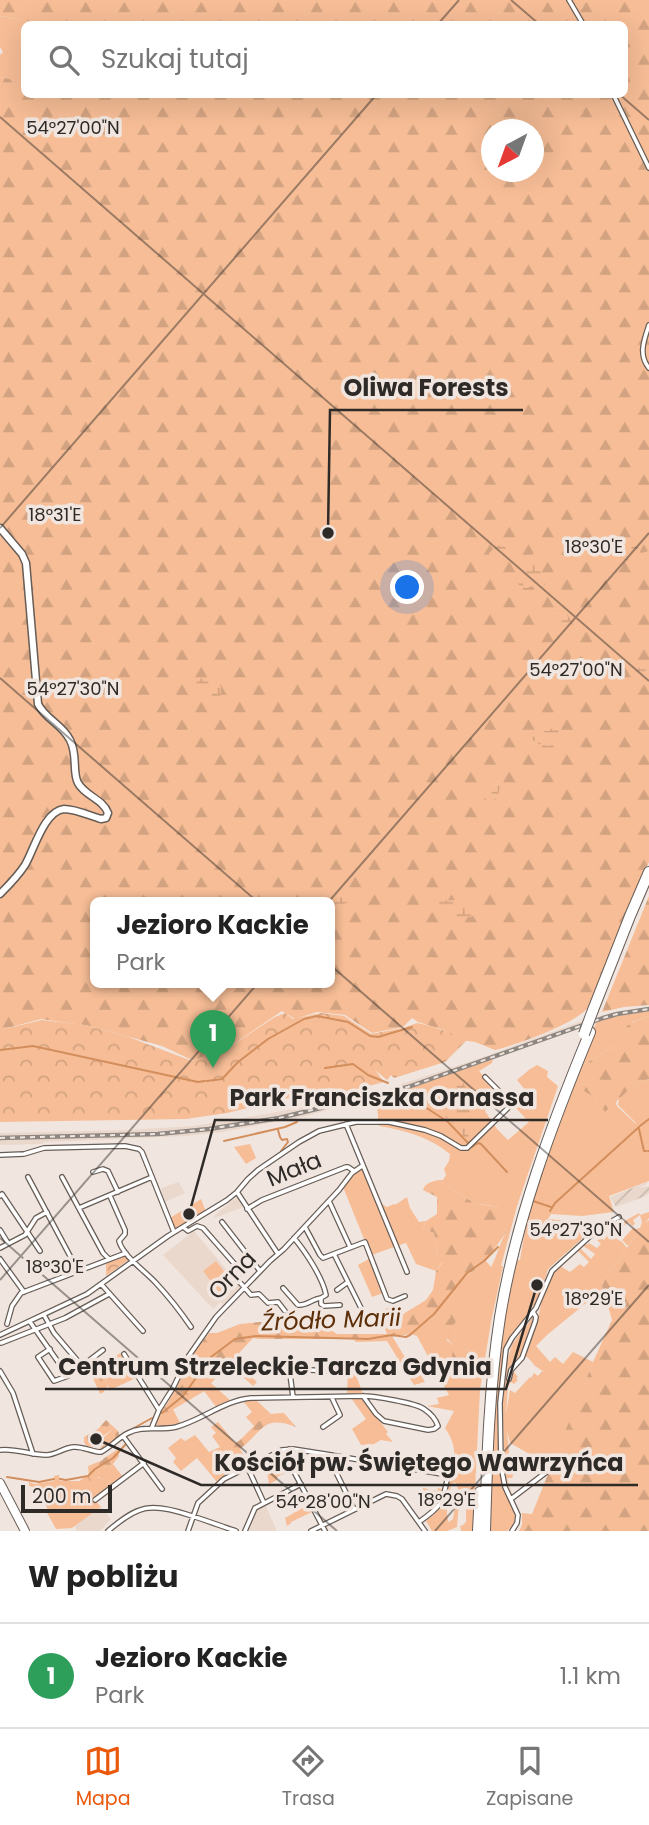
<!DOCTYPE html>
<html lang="pl">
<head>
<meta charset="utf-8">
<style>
  body { margin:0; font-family:Poppins,sans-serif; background:#f2f2f2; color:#222 }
  .compass { position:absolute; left:481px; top:119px; width:63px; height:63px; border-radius:50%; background:#fff; box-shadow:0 7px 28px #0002; rotate:221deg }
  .scale { position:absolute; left:21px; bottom:18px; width:91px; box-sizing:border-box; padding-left:7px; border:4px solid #2e2a27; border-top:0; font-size:19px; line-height:24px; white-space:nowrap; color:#2e2a27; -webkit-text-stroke:5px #f1e6df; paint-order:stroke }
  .you { position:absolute; left:408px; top:588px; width:24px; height:24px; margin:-18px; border:5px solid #fff; border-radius:50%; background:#1a73e8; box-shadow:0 0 0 10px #1a73e833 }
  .badge { display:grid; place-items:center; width:46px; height:46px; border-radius:50%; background:#ea580c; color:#fff; font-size:23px; font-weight:700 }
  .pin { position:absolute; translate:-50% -58px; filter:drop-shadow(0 2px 4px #0008) }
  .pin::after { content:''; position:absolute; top:37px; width:24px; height:21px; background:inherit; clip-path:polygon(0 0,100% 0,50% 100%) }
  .popup { position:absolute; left:90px; top:897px; width:245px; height:91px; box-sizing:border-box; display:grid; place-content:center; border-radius:10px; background:#fff; filter:drop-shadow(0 2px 5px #0005); font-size:23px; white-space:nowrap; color:#767676 }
  .popup b { font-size:26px; color:#222 }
  .popup::after { content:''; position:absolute; left:50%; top:100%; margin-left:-14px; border:14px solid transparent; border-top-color:#fff }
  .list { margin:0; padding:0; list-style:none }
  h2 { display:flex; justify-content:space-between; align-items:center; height:91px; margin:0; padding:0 28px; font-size:30px }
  h2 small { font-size:23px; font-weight:400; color:#767676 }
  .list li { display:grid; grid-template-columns:46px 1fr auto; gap:21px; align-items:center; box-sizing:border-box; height:105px; padding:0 28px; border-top:2px solid #e0e0e0 }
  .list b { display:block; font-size:26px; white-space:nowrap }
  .list p { margin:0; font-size:23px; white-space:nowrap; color:#767676 }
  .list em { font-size:23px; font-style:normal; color:#767676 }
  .icon { flex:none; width:38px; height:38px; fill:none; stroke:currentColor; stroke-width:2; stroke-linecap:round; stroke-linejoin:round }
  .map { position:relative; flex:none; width:649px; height:1531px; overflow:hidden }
  .search { position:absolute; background:#fff; box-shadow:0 7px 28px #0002; left:21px; right:21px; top:21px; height:77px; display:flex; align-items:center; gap:18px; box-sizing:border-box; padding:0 24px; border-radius:10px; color:#767676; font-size:26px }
  .sheet { height:196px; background:#fff }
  nav { display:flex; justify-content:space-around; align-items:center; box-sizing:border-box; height:98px; border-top:2px solid #e0e0e0; background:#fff; font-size:19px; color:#767676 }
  nav a { display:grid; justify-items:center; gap:4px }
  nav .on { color:#ea580c }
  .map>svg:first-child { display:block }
  .built { fill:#ead8cc }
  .industrial { fill:url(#industrial-furrows) }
  .grass { fill:#f6bd96; fill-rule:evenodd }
  .forest { fill:url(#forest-firs); fill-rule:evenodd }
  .wetland { fill:url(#wetland-marsh) }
  .cemetery { fill:url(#cemetery-stones); fill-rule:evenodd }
  .park { fill:url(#park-crowns) }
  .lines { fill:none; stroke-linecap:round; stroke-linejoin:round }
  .stream { stroke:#d38e5d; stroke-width:2 }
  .street-casing { stroke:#675d57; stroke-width:6 }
  .secondary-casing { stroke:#675d57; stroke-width:9 }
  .primary-casing { stroke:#675d57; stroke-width:10 }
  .highway-casing { stroke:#675d57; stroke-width:12 }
  .street { stroke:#fff; stroke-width:3.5 }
  .secondary { stroke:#fff; stroke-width:6 }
  .primary { stroke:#fff; stroke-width:8 }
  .highway { stroke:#fff; stroke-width:10 }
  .rail-casing { stroke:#8d8681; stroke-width:4.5 }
  .rail { stroke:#f1e6df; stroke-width:2; stroke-dasharray:5; stroke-linecap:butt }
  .highway-bridge-casing { stroke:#675d57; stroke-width:12; stroke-linecap:butt }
  .highway-bridge { stroke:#fff; stroke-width:10 }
  .ticks { fill:none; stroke:#2e2a27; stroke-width:2; stroke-opacity:0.45 }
  .labels { text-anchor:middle; stroke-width:7; stroke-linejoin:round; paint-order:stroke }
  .street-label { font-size:23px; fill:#2e2a27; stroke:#f1e6df }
  .water-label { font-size:24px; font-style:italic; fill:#5d2f08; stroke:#f1e6df }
  .ticks-label { font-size:18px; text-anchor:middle; fill:#2e2a27; stroke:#f1e6df; stroke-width:7; stroke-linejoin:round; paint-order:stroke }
  .leader { fill:none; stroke:#2e2a27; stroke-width:2.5 }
  .callout-dot { fill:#2e2a27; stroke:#f1e6df; stroke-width:2.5 }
  .callout-label { font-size:24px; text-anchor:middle; font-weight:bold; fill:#2e2a27; stroke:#f1e6df; stroke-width:7; stroke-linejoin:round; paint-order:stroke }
</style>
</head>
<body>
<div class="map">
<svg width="649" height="1531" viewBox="0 0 649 1531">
  <defs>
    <pattern id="industrial-furrows" width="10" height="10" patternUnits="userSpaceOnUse" patternTransform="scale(1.75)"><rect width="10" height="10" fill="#ead8cc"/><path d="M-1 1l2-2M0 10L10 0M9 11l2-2" fill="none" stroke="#c9baaf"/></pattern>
    <pattern id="forest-firs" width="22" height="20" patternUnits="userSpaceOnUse" patternTransform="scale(1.75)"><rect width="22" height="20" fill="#f6bd96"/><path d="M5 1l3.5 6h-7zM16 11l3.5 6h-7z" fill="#d3a381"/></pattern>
    <pattern id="wetland-marsh" width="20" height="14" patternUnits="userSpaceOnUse" patternTransform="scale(1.75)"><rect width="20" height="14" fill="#f6bd96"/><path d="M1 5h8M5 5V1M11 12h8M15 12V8" fill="none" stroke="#d3a381"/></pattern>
    <pattern id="cemetery-stones" width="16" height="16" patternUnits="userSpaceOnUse" patternTransform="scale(1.75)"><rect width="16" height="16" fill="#f6bd96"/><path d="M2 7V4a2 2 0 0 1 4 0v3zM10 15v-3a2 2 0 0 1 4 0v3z" fill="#d3a381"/></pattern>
    <pattern id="park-crowns" width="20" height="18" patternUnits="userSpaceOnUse" patternTransform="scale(1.75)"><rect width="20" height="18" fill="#f6bd96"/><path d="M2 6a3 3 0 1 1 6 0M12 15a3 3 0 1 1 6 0" fill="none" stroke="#d3a381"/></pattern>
  </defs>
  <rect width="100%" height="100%" fill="#f1e6df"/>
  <path class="built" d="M587 1019 584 1026 406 1089 302 1117 222 1132 186 1136 44 1142 43 1144 0 1145V1133L127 1130 193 1126 260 1115 375 1093 489 1055Z
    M179 1182 185 1193 165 1202 161 1188Z
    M237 1197 243 1207 215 1218 214 1216Z
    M194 1231 242 1288 223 1305 221 1302 213 1309 163 1255Z
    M265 1504 277 1531H249L256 1512 255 1511Z
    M101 1507 111 1519 100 1531H77L75 1527 76 1525Z"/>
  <path class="industrial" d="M647 1182V1184L638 1188 649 1186V1193L646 1196 616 1207 610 1197Z"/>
  <path class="grass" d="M4 16 38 24H24V81L17 88 10 79 0 77V55L3 52 0 47V17Z
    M649 1010V1016L632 1022 617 1045 581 1066 595 1098 605 1111 617 1101 616 1104 618 1107 636 1124V1123L618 1105 619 1098 636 1083 649 1079V1181L609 1196 614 1212 582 1216 551 1214 548 1219 579 1222 607 1221 594 1228 548 1269 539 1299 529 1311 531 1313C522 1324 510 1334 505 1348 502 1356 502 1365 501 1374 498 1406 496 1441 500 1472 503 1493 527 1516 507 1531H490V1468L499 1342 514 1261 520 1260 529 1207 597 1020Z
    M493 1059 492 1063 479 1071 499 1094 485 1111 497 1129 508 1140 529 1122 515 1107 514 1103 529 1095 517 1080 530 1069 537 1065 548 1071 547 1077 558 1086 517 1206 501 1266H503L491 1322 480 1390 473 1531H461L460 1526 463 1525 466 1522V1488L460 1489 457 1527 447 1531H432L426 1521 441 1508 446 1501 448 1502C447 1507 446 1517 449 1522L453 1519 458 1489 455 1482 451 1485 449 1498H447L450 1477 457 1468 453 1467C456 1452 454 1441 445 1428L454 1411 427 1406 439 1404 437 1398 449 1395 417 1336 411 1334 428 1319 432 1320 440 1311 451 1307 447 1340 453 1345 460 1355 472 1353 456 1341 453 1326 459 1317 447 1302 463 1279 486 1261 491 1267C498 1255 499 1243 507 1231L502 1226 499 1206C491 1207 485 1203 477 1205L438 1180H443L446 1175 444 1169 449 1161 450 1154C429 1137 405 1130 379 1126L376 1097 417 1085Z
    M250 1144 256 1158 246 1164 234 1147Z
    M362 1169 394 1247 372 1255 367 1241 364 1239 343 1187 356 1172Z
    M407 1197 410 1208 419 1222 426 1221 423 1228 434 1233 437 1254 442 1262 436 1271 416 1264 406 1243 397 1246 382 1209V1204L387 1207 394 1204 395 1205Z
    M649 1212V1218L628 1246 622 1240 633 1228 636 1229 640 1228 642 1222 640 1215 633 1220 635 1224 632 1226 629 1222 617 1231 611 1226 618 1225 639 1213 640 1215Z
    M611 1235 622 1242 627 1248 603 1281 602 1286 606 1298 591 1299 547 1335 536 1346 550 1362 555 1357 563 1364 573 1352 593 1362 552 1467 510 1443 507 1430 509 1451 508 1467 516 1469 512 1478H507L513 1497 507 1481 504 1466 503 1402 507 1362 512 1344 534 1316 535 1319H538C543 1298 543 1281 560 1266L570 1272 580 1264 584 1267 589 1262 577 1250 580 1248 591 1259 595 1254 582 1245 585 1243 587 1245 589 1243 597 1248 601 1244 597 1240 601 1238 604 1240 607 1236ZM522 1355C529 1357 530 1360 534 1365 537 1368 542 1370 545 1372L542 1371 538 1376 534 1373 531 1378 530 1377 515 1393 510 1390 506 1415 508 1386 511 1382 514 1384 518 1380 516 1378 518 1377 514 1372 517 1365 511 1372 516 1364 514 1361Z
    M369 1259 383 1293 372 1297 358 1265Z
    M216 1261 234 1284 221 1294 203 1271Z
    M391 1307 400 1330 387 1334 378 1312Z
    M392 1336 406 1359 401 1362 407 1374 419 1372 425 1382 414 1385 387 1341 356 1342 354 1340 374 1339Z
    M120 1353 136 1378 110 1390 100 1369Z
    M238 1353 250 1366 245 1371 257 1382 253 1386 229 1364Z
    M348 1370H354L363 1394 347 1393Z
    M211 1383 231 1401 217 1408 204 1391Z
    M351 1398 363 1399 388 1432 386 1434 393 1442 381 1440 374 1444 361 1445 352 1429 366 1419Z
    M255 1399 271 1414 259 1421 255 1427 246 1417 252 1412 242 1400Z
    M163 1407H165L163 1415 173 1409 180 1423 164 1426 155 1425Z
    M218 1422 236 1444 225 1451 229 1457 221 1464 227 1473 217 1482 197 1458 181 1471 173 1462 176 1458 168 1448 181 1438 185 1441 195 1435 209 1452 220 1447 212 1436 216 1433 211 1427Z
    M287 1463 292 1472 290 1474 288 1472 277 1477V1480L269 1484 267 1472 273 1471 274 1473 286 1467 285 1464Z
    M113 1464 123 1477 95 1500 101 1507 72 1528 56 1529 46 1511 48 1510 42 1497V1494L38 1495 33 1487 29 1486V1482L35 1484 54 1481V1476L59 1475 60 1481H79L89 1475 96 1478H101L108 1486 110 1478V1468Z
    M423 1488 437 1491 438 1488 442 1489 436 1504 434 1503 433 1505 435 1506 429 1511 430 1508 423 1495Z
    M308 1505 312 1512 291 1522V1523L287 1526 285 1518Z"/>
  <path class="forest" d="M0 0H649V862L628 907 588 1008C572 1025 519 1044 495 1050L475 1042 460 1040 444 1030 418 1022 412 1018 403 1027 372 1033 345 1015 317 1012 295 1019 282 1011 235 1043 194 1061 162 1046 90 1026 41 1019 0 1030V897C5 892 11 887 15 881 26 866 47 813 66 812 78 812 91 820 103 823L108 822 112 815C109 799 90 797 82 784 74 773 80 754 74 741 66 724 49 719 41 704L30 567 24 552 0 524V77L10 79 17 87 24 81V94H624V24H38L4 16 0 17ZM491 130H534V172H491ZM96 902H330V982H96Z
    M0 533 19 555 25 573 34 696C38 720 57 721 68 742 73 752 72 765 73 777L103 808 106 813 101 817 63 807 53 811 15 875 0 890Z
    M649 896V1005L624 1007 602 1012Z
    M649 1016V1079L636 1083 605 1112 595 1098 575 1085 581 1066 617 1045C623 1025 629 1023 649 1016Z
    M438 1180 477 1205C485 1204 491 1207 500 1206L503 1210 502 1226 507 1231 486 1261 463 1279 448 1301 458 1304 459 1317 453 1326 456 1340 472 1353 470 1357 460 1356 455 1362 452 1359 453 1345 438 1328 450 1318V1308L445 1312 440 1311 432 1320 428 1319 411 1334 374 1339H260L253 1338 203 1392 162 1416 165 1407 178 1385 192 1355 209 1333H217L240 1324 260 1322 282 1326 287 1325 298 1329 321 1324 337 1334H387L400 1330 395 1319 426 1300 433 1290 436 1271 442 1263 437 1254 434 1233 423 1228 426 1221 437 1214V1197L423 1190C425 1183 431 1182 438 1180Z
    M649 1220V1531H519L522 1525V1513L532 1514 593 1362 612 1320 602 1286 603 1281 645 1223Z
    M281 1413H284L296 1427C262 1414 263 1432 240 1449L245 1457 236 1465 224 1451 240 1440 259 1421 271 1414Z
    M118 1449 119 1456 110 1468V1478L108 1486 105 1487 103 1480 99 1477 90 1481 88 1478 89 1475 88 1466 103 1460V1459Z"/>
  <path class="wetland" d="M619 541 625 543 635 542 641 553 649 551V563C640 565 627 563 620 556 617 554 615 549 613 546Z
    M501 545 507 548V552L495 562 490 560 489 553 497 546Z
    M534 553 539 556 537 567 547 580 544 586C541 585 538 585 536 585 528 587 525 591 518 584L516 569Z
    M556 610C567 610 569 618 573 627L571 633H564L554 625 547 612Z
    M578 643 588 646C581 655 584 662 579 668 565 665 571 651 578 643Z
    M644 663H649L648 681C642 684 637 687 631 682V676Z
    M207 678 218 683 221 687 220 703 216 704 211 700C196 702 192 691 198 679Z
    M559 721H562L563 722 557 743C548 749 537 745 530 737L529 734 535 730 549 731Z
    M496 785 500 786 498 796 494 800 487 801 483 795 485 791Z
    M318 892 335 893 348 902 341 906H330V902H323L317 895Z
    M454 900 464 903 473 912V916C458 922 446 910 431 913L430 911 438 901Z
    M458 1081 463 1083 467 1090V1106L470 1112V1128L468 1129 469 1139C458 1136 458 1126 449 1120 440 1113 430 1106 421 1099 427 1088 446 1087 458 1081Z"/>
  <path class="cemetery" d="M106 1420 118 1431 120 1436 99 1450 87 1447 84 1442V1437L98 1429ZM114 1428 103 1438 105 1443 99 1449 87 1447 95 1446 88 1435 96 1431 102 1437Z"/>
  <path class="park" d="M285 1013 293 1019 321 1013 344 1016 371 1034 403 1028 417 1023 431 1026 468 1039 445 1062 394 1078 391 1075 387 1080 375 1070 384 1082 334 1095 331 1088 227 1113 186 1119 0 1122V1030L42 1020 86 1025 126 1036 192 1061 234 1044 275 1017Z
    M201 1199 206 1212 174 1229 170 1218Z
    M126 1254 130 1259 106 1276V1264L110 1260 118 1259Z
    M100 1369 108 1386 104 1390V1392L100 1394 92 1376Z"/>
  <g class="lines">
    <path class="stream" d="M0 1050 33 1046 198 1082 205 1081
      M325 1068 353 1064 368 1075 388 1083
      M207 1081 222 1079 238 1062 268 1039 304 1019 317 1016 348 1022 370 1036 378 1037 412 1027
      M401 1096 422 1105 448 1122 469 1144
      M640 1126 649 1119
      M639 1129 644 1151H646
      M278 1130 280 1137 282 1140 287 1139 288 1142 281 1151
      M224 1141 285 1127 297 1122
      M472 1147 478 1143 481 1144 507 1172
      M648 1151H649
      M533 1201 551 1207
      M550 1211 555 1203 639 1127
      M529 1235 546 1226 548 1221
      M162 1413 183 1396 211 1357 235 1339 256 1336 368 1339 392 1335 406 1337 410 1335 434 1314 467 1273 484 1261 498 1247
      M134 1428 152 1418
      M7 1477 39 1482 54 1479
      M60 1479 66 1480 88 1476 95 1469 113 1458 126 1444"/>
    <g class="street-casing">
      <path id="street" d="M569 0 583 24
        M613 94 649 168
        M649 325C644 340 638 355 649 368
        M346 1124 407 1272
        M0 1155 24 1154 44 1148 125 1146 139 1149 142 1152 174 1232
        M93 1172 103 1169 108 1171 118 1192
        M28 1177 78 1271
        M62 1177 103 1253 108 1258
        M237 1192 278 1254
        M0 1196 2 1194 40 1251
        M110 1196 125 1230V1234L119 1241C123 1256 145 1271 156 1283 169 1297 180 1311 191 1327
        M329 1201 350 1247
        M79 1208 152 1177
        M247 1209 262 1200 346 1167H348L354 1171
        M222 1222 260 1271
        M183 1227 188 1231 197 1226 203 1228 239 1269 240 1271 237 1279 251 1295 259 1294 268 1303 278 1302 285 1311
        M305 1227 320 1255 323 1258 365 1242 387 1299 393 1301 405 1296
        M0 1230 8 1243
        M294 1238C305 1251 323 1278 326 1295L321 1298V1304L324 1306 340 1305
        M0 1248 25 1235 36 1218 47 1212
        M334 1254 361 1308
        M0 1259 24 1292
        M101 1284 143 1331
        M283 1288 298 1305C307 1306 312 1299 321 1298
        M337 1290 348 1282
        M44 1315 54 1333 82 1366 103 1350
        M30 1322 61 1366
        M7 1324 12 1306 21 1293 126 1253
        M0 1335 87 1294 168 1236 227 1200 237 1192 248 1179 258 1170 299 1142 319 1131 356 1122H389L425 1130 441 1136 461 1148H467L508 1108 502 1094 485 1077
        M1 1343 65 1318 109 1294
        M50 1349 38 1357 54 1381 68 1376 82 1366
        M124 1354 159 1410
        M0 1371 13 1393 33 1454
        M509 1379 511 1370 522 1358 535 1322 536 1317 533 1312
        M293 1397 290 1374 293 1369 345 1372
        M152 1427 159 1410 173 1388 188 1357 216 1317 270 1261 284 1249 339 1190 352 1173 362 1166
        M323 1427 340 1415 332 1398
        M123 1436 162 1489
        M289 1449 288 1460 325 1531
        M0 1450C16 1448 30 1455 46 1455 56 1455 63 1448 73 1447 83 1446 92 1452 101 1452 111 1447 118 1438 128 1433 143 1425 159 1431 176 1427 202 1420 225 1400 251 1398L363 1396C374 1396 416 1403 424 1409 430 1413 436 1420 438 1426L434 1429 428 1430 384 1421 376 1414 363 1396
        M332 1455V1464L354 1509
        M247 1466 264 1503
        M511 1499 553 1467
        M95 1500 144 1463
        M108 1531C138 1505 151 1502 189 1515 205 1520 221 1526 236 1531
        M188 1531 198 1503 224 1479 282 1450 293 1449 325 1454 448 1475C443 1503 442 1506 419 1522
        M245 1531 255 1508 301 1484
        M311 1531 386 1494 397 1496 402 1499 425 1531
        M512 1531 517 1523 518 1515 505 1487 501 1466 500 1403 506 1349 512 1338 536 1308 552 1271 598 1229 619 1217"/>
    </g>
    <g class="secondary-casing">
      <path id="secondary" d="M0 528 22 554 26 563 38 704C45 719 62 724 70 740 78 755 72 772 78 783 85 796 103 799 108 813L106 818 101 819C90 816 76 809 64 809 44 811 34 850 25 865 18 876 9 885 0 894"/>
    </g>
    <g class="primary-casing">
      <path id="primary" d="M0 1483 25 1531"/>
    </g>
    <g class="highway-casing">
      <path id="highway" d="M593 1010 630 916 649 872
        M478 1531 480 1492
        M485 1531C487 1460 489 1388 500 1317 516 1219 552 1124 590 1032"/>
    </g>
    <use href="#street" class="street"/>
    <use href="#secondary" class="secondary"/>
    <use href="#primary" class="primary"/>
    <use href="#highway" class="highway"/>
    <g class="rail-casing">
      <path id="rail" d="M0 1138 158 1134 209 1129 279 1118 408 1087 603 1018 617 1014 649 1009"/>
    </g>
    <use href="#rail" class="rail"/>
    <g class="highway-bridge-casing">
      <path id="highway-bridge" d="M584 1034 593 1010"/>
    </g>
    <use href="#highway-bridge" class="highway-bridge"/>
  </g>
  <path class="ticks" d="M511 0 539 24M438 24 459 0M619 94 649 120M0 117 649 681M0 528 377 94M0 678 649 1242M0 1238 337 1531M0 1280 649 533M435 1531 649 1285"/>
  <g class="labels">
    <g class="street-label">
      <text transform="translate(294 1169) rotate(-22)" y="8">Mała</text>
      <text transform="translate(232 1275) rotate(-46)" y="8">Orna</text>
    </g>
    <g class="water-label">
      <text transform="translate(331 1320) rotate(-2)" y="8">Źródło Marii</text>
    </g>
  </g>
  <g class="ticks-label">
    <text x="73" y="134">54°27'00"N</text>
    <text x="55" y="521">18°31'E</text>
    <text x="594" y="553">18°30'E</text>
    <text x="576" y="676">54°27'00"N</text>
    <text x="73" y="695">54°27'30"N</text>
    <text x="576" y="1236">54°27'30"N</text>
    <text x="55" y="1273">18°30'E</text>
    <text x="594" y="1305">18°29'E</text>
    <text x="447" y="1506">18°29'E</text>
    <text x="323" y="1508">54°28'00"N</text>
  </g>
  <path class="leader" d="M328 533L330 410H523M189 1214L215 1120H548M537 1285L506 1389H45M96 1439L201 1485H638"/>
  <g class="callout-dot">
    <circle cx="328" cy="533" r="7"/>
    <circle cx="189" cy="1214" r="7"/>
    <circle cx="537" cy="1285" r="7"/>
    <circle cx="96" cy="1439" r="7"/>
  </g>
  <g class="callout-label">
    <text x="426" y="396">Oliwa Forests</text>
    <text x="382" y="1106">Park Franciszka Ornassa</text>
    <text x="275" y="1375">Centrum Strzeleckie Tarcza Gdynia</text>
    <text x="419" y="1471">Kościół pw. Świętego Wawrzyńca</text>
  </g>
</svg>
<svg class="compass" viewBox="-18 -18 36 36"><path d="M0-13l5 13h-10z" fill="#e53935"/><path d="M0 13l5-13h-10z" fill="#767676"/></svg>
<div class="scale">200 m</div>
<div class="you"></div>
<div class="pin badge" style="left:213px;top:1068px;background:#2e9e5b">1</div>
<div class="popup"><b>Jezioro Kackie</b>Park</div>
<div class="search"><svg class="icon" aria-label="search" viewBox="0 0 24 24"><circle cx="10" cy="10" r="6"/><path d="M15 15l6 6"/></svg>Szukaj tutaj</div>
</div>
<section class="sheet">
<h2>W pobliżu<small></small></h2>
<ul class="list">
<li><span class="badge" style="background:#2e9e5b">1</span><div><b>Jezioro Kackie</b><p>Park</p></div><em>1.1 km</em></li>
</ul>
</section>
<nav>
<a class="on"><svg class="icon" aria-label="map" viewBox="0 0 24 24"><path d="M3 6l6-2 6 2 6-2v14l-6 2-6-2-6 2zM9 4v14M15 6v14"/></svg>Mapa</a>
<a><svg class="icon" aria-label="directions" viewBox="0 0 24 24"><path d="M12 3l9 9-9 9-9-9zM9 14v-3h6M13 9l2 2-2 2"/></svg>Trasa</a>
<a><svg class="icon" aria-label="saved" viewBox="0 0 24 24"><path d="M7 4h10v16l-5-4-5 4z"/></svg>Zapisane</a>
</nav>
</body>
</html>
